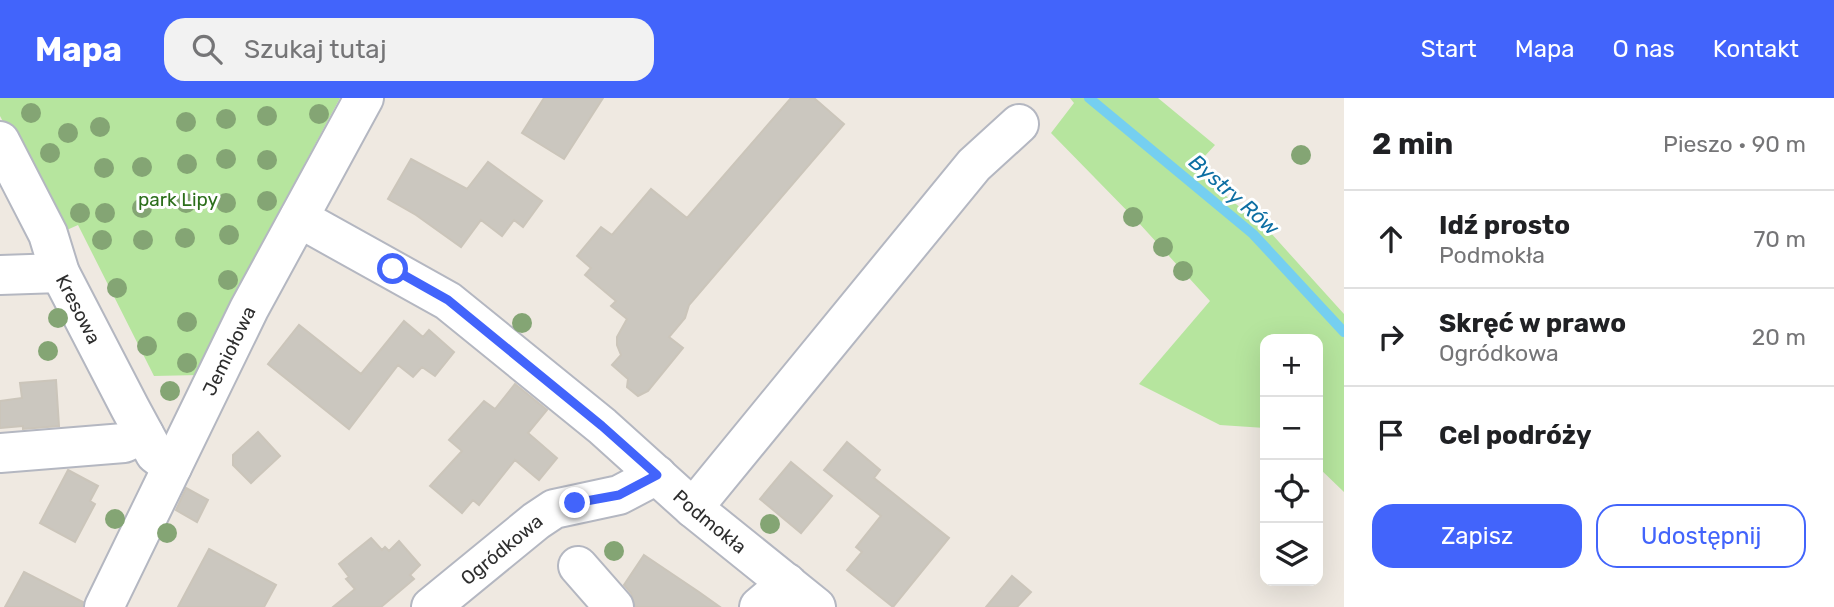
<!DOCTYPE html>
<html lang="pl">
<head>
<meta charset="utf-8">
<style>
  body { margin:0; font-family:Rubik,sans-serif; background:#f2f2f2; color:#202124 }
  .controls { position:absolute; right:21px; bottom:21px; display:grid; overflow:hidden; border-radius:14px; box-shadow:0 7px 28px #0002 }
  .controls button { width:63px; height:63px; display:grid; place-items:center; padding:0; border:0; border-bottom:2px solid #e0e0e0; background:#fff; color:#202124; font:35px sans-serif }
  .stop { position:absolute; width:21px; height:21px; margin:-16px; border:5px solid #4264fb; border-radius:50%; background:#fff }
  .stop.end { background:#4264fb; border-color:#fff; box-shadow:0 2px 7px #0008 }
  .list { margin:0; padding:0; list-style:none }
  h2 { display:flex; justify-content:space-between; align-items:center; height:91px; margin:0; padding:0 28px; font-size:30px }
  h2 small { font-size:23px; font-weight:400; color:#757577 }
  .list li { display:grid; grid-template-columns:46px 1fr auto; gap:21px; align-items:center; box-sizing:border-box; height:98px; padding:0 28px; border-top:2px solid #e0e0e0 }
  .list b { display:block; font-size:26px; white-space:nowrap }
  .list p { margin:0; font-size:23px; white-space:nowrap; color:#757577 }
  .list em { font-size:23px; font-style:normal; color:#757577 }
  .actions { display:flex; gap:14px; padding:21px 28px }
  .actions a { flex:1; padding:16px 0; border:2px solid #4264fb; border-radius:21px; text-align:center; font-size:24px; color:#4264fb }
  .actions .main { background:#4264fb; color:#fff }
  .icon { flex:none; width:38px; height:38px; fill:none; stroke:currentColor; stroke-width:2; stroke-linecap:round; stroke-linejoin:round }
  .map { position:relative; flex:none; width:1344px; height:509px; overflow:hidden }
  header { display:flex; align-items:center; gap:42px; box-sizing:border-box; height:98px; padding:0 35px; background:#4264fb; color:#fff }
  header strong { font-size:33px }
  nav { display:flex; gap:38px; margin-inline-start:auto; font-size:24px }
  .search { width:490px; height:63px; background:#f2f2f2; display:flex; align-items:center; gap:18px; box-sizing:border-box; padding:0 24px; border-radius:21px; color:#757577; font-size:26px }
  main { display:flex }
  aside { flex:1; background:#fff }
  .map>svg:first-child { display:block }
  .green { fill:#b6e59e }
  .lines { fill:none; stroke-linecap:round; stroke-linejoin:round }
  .stream { stroke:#75cff0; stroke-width:10 }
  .building { fill:#cbc7bf; stroke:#cbc5ba; stroke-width:2 }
  .minor-casing { stroke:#b4b7c1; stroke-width:42 }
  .minor { stroke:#fff; stroke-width:38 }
  .tree { fill:#84a574 }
  .route { stroke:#4264fb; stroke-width:9 }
  .labels { text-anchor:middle; stroke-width:6; stroke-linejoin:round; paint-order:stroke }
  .park-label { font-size:19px; fill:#2c6e1b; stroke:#fff }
  .street-label { font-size:19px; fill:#2e2e2e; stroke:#fff }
  .water-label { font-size:21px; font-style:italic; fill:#0d6fa3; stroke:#fff }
</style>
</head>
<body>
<header>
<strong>Mapa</strong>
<div class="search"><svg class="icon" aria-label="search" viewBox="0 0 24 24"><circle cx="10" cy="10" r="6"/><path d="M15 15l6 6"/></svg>Szukaj tutaj</div>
<nav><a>Start</a><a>Mapa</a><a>O nas</a><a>Kontakt</a></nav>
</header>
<main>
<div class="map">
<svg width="1344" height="509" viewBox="0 0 1344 509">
  <rect width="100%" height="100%" fill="#efe9e1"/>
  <path class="green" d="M0 0H340L304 67 309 70 199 277 154 278 78 127 60 135 0 18Z
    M1070 0H1158L1215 47 1193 71 1269 133 1344 216V394L1318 369V241H1265V330L1220 327 1139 286 1210 203 1138 124 1051 35 1074 5Z"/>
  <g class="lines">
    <path class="stream" d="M1089 0 1253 136 1344 234"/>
  </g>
  <path class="building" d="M544 0H603L564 61 522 35Z
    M791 0H814L844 26 689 207 685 220 669 239 683 250 648 293 638 298 627 289 628 281 612 267 621 257 617 247V239L627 221 611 208 616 203 585 177 591 170 577 158 601 129 612 137 651 91 687 120Z
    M411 61 467 91 488 64 542 103 523 129 514 122 502 138 481 122 461 149 416 117 388 101Z
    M404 223 423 239 429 232 454 254 435 278 422 269 413 279 398 267 349 331 268 266 299 227 361 276Z
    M56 282 59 328 23 331V328L0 330V303L22 300 20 285Z
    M515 286 547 312 528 335 557 360 539 382 515 362 479 407 473 402 462 415 430 388 462 353 449 342 484 303 495 311Z
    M258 334 280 358 251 385 233 367V357Z
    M847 344 880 372 874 380 949 440 893 509 847 472 862 454 856 449 881 418 824 372Z
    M791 364 832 398 801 435 760 401Z
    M68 372 98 388 90 403 95 406 75 444 40 425Z
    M186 390 208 402 197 424 176 412Z
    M371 440 382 452 385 449 389 453 399 443 420 467 410 477 414 481 381 509H333L355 491 346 481 349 479 339 466Z
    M209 451 276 487 264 509H178Z
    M644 457 699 494 720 509H635L631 495 624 487Z
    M24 474 83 504 82 509H5Z
    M1012 478 1031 494 1017 509H986Z"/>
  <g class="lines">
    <g class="minor-casing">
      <g id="minor">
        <path id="s1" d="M0 43 48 136 60 175 130 310 155 356 172 369"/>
        <path id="s2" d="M299 120 448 203 602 328 693 410 816 509"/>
        <path d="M0 177 60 175"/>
        <path d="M0 355 124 345 144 336"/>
        <path d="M693 410 974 67 1019 26"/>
        <path d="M578 468 614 509"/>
        <path id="s3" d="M104 509 249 211 364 0"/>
        <path id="s4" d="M431 509 536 423 554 411 619 397 657 377"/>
        <path d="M759 509 787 485"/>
      </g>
    </g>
    <use href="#minor" class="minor"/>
  </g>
  <g class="tree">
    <circle cx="31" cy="15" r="10"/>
    <circle cx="319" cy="16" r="10"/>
    <circle cx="267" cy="18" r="10"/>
    <circle cx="226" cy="21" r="10"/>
    <circle cx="186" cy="24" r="10"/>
    <circle cx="100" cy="29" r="10"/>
    <circle cx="68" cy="35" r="10"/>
    <circle cx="50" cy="55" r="10"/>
    <circle cx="1301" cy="57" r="10"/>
    <circle cx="226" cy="61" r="10"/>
    <circle cx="267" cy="62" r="10"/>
    <circle cx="187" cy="66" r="10"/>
    <circle cx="142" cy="69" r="10"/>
    <circle cx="104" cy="70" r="10"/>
    <circle cx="267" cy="103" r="10"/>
    <circle cx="186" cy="105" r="10"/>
    <circle cx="226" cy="105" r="10"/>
    <circle cx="142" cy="110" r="10"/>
    <circle cx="80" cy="115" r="10"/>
    <circle cx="105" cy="115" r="10"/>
    <circle cx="1133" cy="119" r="10"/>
    <circle cx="229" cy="137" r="10"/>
    <circle cx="185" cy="140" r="10"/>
    <circle cx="102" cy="142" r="10"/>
    <circle cx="143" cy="142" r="10"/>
    <circle cx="1163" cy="149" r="10"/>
    <circle cx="1183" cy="173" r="10"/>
    <circle cx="228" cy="182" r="10"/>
    <circle cx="117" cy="190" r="10"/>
    <circle cx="58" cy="220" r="10"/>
    <circle cx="187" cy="224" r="10"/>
    <circle cx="522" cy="225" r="10"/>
    <circle cx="147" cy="248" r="10"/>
    <circle cx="48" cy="253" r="10"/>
    <circle cx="187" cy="265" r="10"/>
    <circle cx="170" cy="293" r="10"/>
    <circle cx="115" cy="421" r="10"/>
    <circle cx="770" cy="426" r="10"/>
    <circle cx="167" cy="435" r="10"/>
    <circle cx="614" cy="453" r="10"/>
  </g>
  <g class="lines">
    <path class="route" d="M393 171 448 202 602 328 657 377 619 397 575 405"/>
  </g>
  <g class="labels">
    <g class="park-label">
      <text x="178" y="108">park Lipy</text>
    </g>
    <g class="street-label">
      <text dy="7" stroke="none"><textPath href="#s1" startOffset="186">Kresowa</textPath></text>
      <text dy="7" stroke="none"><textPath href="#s3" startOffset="285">Jemiołowa</textPath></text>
      <text dy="7" stroke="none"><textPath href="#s2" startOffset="513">Podmokła</textPath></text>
      <text dy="7" stroke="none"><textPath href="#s4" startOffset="91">Ogródkowa</textPath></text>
    </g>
    <g class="water-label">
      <text transform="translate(1234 97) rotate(41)" y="7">Bystry Rów</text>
    </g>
  </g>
</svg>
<div class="controls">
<button>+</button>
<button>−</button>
<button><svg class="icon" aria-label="locate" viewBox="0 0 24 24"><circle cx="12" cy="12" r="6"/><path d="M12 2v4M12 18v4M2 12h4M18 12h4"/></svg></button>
<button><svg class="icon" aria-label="layers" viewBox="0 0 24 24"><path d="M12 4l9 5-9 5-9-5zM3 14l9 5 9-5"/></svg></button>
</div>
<div class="stop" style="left:393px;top:171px"></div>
<div class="stop end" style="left:575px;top:405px"></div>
</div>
<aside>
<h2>2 min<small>Pieszo · 90 m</small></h2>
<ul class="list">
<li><svg class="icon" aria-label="ahead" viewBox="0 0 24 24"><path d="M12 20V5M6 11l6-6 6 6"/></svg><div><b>Idź prosto</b><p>Podmokła</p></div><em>70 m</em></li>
<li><svg class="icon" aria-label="right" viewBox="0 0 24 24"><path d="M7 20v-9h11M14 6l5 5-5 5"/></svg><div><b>Skręć w prawo</b><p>Ogródkowa</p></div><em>20 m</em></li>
<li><svg class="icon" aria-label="arrive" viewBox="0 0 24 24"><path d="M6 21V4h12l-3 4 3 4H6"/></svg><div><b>Cel podróży</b></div></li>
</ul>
<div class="actions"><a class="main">Zapisz</a><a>Udostępnij</a></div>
</aside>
</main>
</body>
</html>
